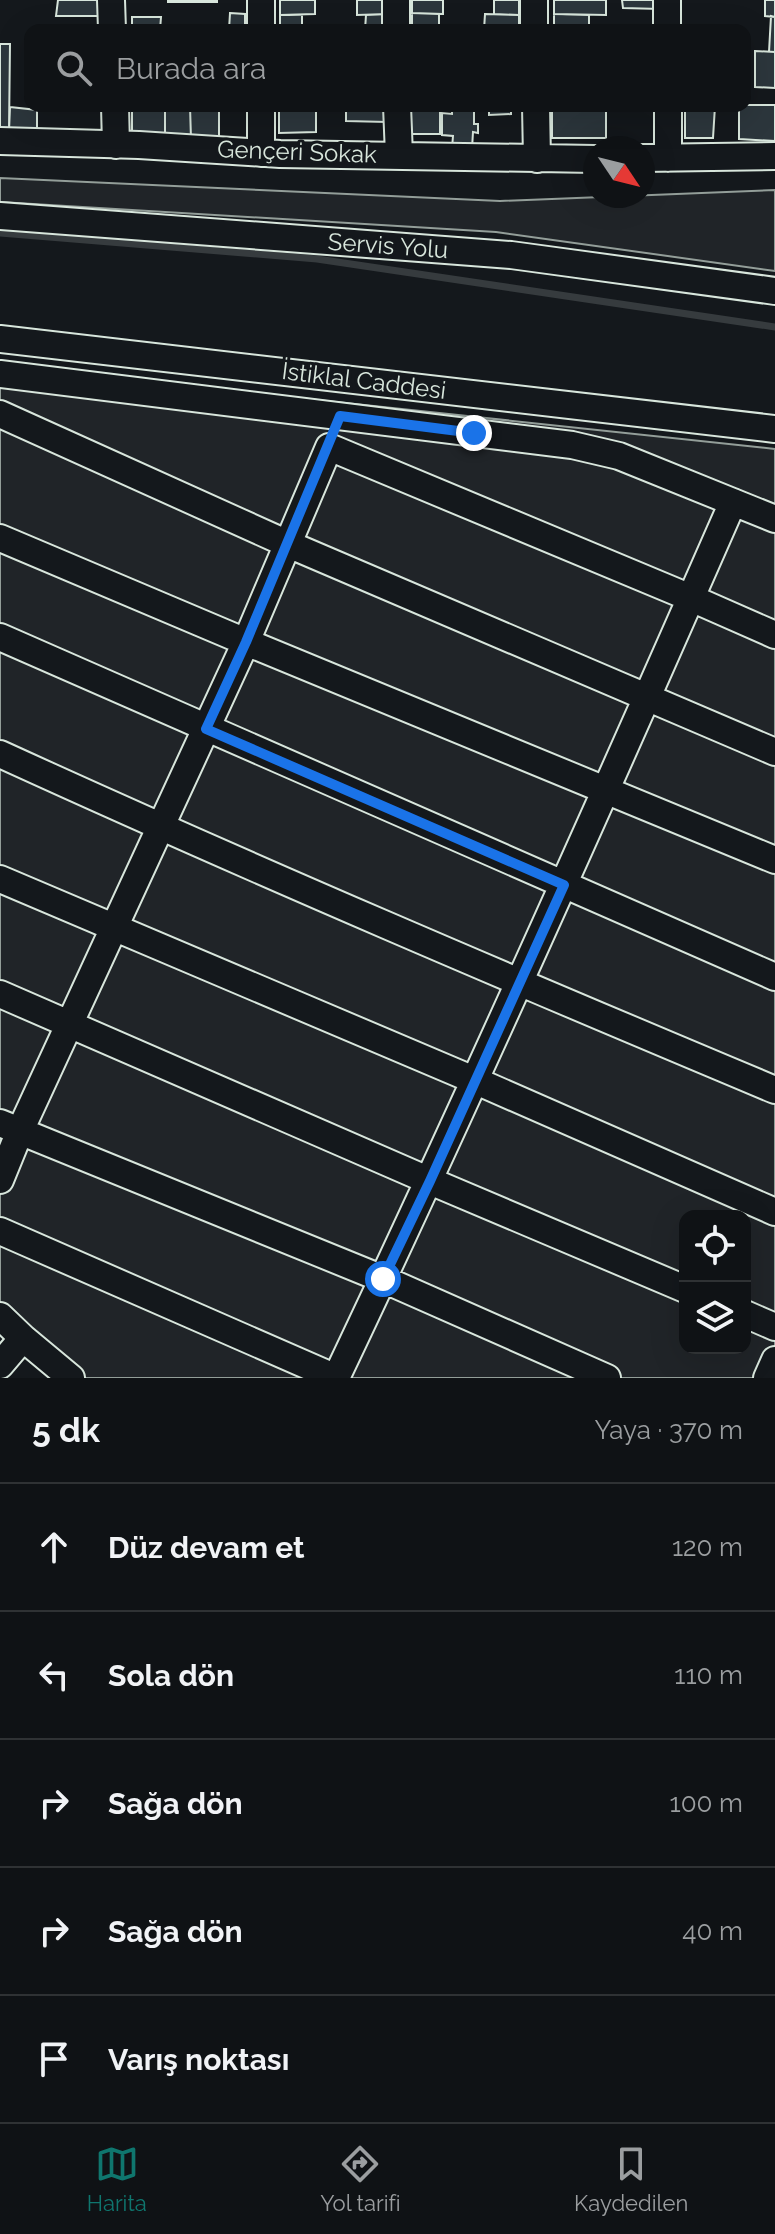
<!DOCTYPE html>
<html lang="tr">
<head>
<meta charset="utf-8">
<style>
  body { margin:0; font-family:Raleway,sans-serif; background:#1d2022; color:#f1f3f6 }
  .controls { position:absolute; right:24px; bottom:24px; display:grid; overflow:hidden; border-radius:16px; box-shadow:0 8px 32px #0002 }
  .controls button { width:72px; height:72px; display:grid; place-items:center; padding:0; border:0; border-bottom:2px solid #2f3234; background:#0f1215; color:#f1f3f6; font:40px sans-serif }
  .compass { position:absolute; left:583px; top:136px; width:72px; height:72px; border-radius:50%; background:#0f1215; box-shadow:0 8px 32px #0002; rotate:125deg }
  .stop { position:absolute; width:24px; height:24px; margin:-18px; border:6px solid #1a73e8; border-radius:50%; background:#fff }
  .stop.end { background:#1a73e8; border-color:#fff; box-shadow:0 2px 8px #0008 }
  .list { margin:0; padding:0; list-style:none }
  h2 { display:flex; justify-content:space-between; align-items:center; height:104px; margin:0; padding:0 32px; font-size:34px }
  h2 small { font-size:26px; font-weight:400; color:#9b9ea0 }
  .list li { display:grid; grid-template-columns:52px 1fr auto; gap:24px; align-items:center; box-sizing:border-box; height:128px; padding:0 32px; border-top:2px solid #2f3234 }
  .list b { display:block; font-size:30px; white-space:nowrap }
  .list em { font-size:26px; font-style:normal; color:#9b9ea0 }
  .icon { flex:none; width:44px; height:44px; fill:none; stroke:currentColor; stroke-width:2; stroke-linecap:round; stroke-linejoin:round }
  .map { position:relative; flex:none; width:775px; height:1378px; overflow:hidden }
  .search { position:absolute; background:#0f1215; box-shadow:0 8px 32px #0002; left:24px; right:24px; top:24px; height:88px; display:flex; align-items:center; gap:20px; box-sizing:border-box; padding:0 28px; border-radius:16px; color:#9b9ea0; font-size:30px }
  .sheet { height:744px; background:#0f1215 }
  nav { display:flex; justify-content:space-around; align-items:center; box-sizing:border-box; height:112px; border-top:2px solid #2f3234; background:#0f1215; font-size:22px; color:#9b9ea0 }
  nav a { display:grid; justify-items:center; gap:4px }
  nav .on { color:#0f766e }
  .map>svg:first-child { display:block }
  .green { fill:#202428; stroke:#939e99; stroke-width:2; fill-rule:evenodd }
  .lines { fill:none; stroke-linecap:round; stroke-linejoin:round }
  .stream { stroke:#363b3e; stroke-width:7 }
  .building { fill:#2c363c; stroke:#d8e6dc; stroke-width:2 }
  .minor-casing { stroke:#d8e6dc; stroke-width:30 }
  .minor { stroke:#14181c; stroke-width:26 }
  .route { stroke:#1a73e8; stroke-width:10 }
  .labels { text-anchor:middle; stroke-width:6; stroke-linejoin:round; paint-order:stroke }
  .street-label { font-size:24px; fill:#d8e6dc; stroke:#14181c }
</style>
</head>
<body>
<div class="map">
<svg width="775" height="1378" viewBox="0 0 775 1378">
  <rect width="100%" height="100%" fill="#14181c"/>
  <path class="green" d="M0 178 500 201 775 190V271L496 232 0 202Z
    M0 366 775 449V1378H83L0 1303ZM685 1216H745V1348H685Z"/>
  <g class="lines">
    <path class="stream" d="M0 233 317 259 775 327"/>
  </g>
  <path class="building" d="M58 0H100V16H56Z
    M168 0H217V2H168Z
    M280 0H315V14L280 15Z
    M357 0H388V14L357 15Z
    M412 0H443V14L412 13Z
    M494 0H519V15L494 14Z
    M554 0H606V15L554 14Z
    M622 0H660V9L623 8Z
    M765 0H775V17L765 16Z
    M230 13 245 14V30H229Z
    M412 13 439 14V30H412Z
    M388 14V30H365L366 15Z
    M485 14 519 15V30H484Z
    M554 14 589 15V30H554Z
    M280 15H302V30H280Z
    M771 16 775 17V52H769Z
    M132 17H161L160 30H132Z
    M0 44H10L9 131H0Z
    M755 51 775 52V88L755 87Z
    M745 105H775V141L739 139V106Z
    M132 106H165V137L132 135Z
    M165 106H190L191 139 165 137Z
    M190 106H219V139H191Z
    M279 106H316V132L279 133Z
    M346 106H387V122L346 121Z
    M411 106H440V134H411Z
    M489 106H518V110H511V114L489 115Z
    M552 106H606V138H552Z
    M685 106H715L713 138H685Z
    M10 107 37 110V132L9 131Z
    M452 108 474 109V124H478V133L473 132 472 149 452 148 453 136 442 135V113L452 114Z"/>
  <g class="lines">
    <g class="minor-casing">
      <path id="minor" d="M111 0 112 30
        M534 0V30
        M667 0V30
        M261 30V0
        M396 30V0
        M115 106 116 145
        M397 106 399 155
        M536 106 537 159
        M668 106V158
        M0 141 139 145 280 154 595 159
        M261 153V106
        M643 158 775 156
        M0 216 511 255 775 291
        M0 339 775 429
        M0 374 572 445 619 456 775 519
        M0 414 288 544 775 752
        M0 538 246 642 775 860
        M0 637 775 977
        M0 754C256 871 515 981 775 1090
        M0 879 474 1080 775 1212
        M0 994 430 1181 685 1289
        M0 1123 383 1279 607 1378
        M0 1180 20 1131 246 642 329 447 691 598 775 635
        M0 1231 336 1378
        M745 1314 775 1327
        M0 1316 23 1338
        M0 1365 23 1338 71 1378
        M336 1378C474 1088 604 796 733 502
        M767 1378 775 1360"/>
    </g>
    <use href="#minor" class="minor"/>
  </g>
  <g class="lines">
    <path class="route" d="M383 1279 430 1181 564 885 206 729 246 642 340 416 474 433"/>
  </g>
  <g class="labels">
    <g class="street-label">
      <text transform="translate(297 152) rotate(2)" y="8">Gençeri Sokak</text>
      <text transform="translate(388 246) rotate(4)" y="8">Servis Yolu</text>
      <text transform="translate(364 381) rotate(7)" y="8">İstiklal Caddesi</text>
    </g>
  </g>
</svg>
<div class="controls">
<button><svg class="icon" aria-label="locate" viewBox="0 0 24 24"><circle cx="12" cy="12" r="6"/><path d="M12 2v4M12 18v4M2 12h4M18 12h4"/></svg></button>
<button><svg class="icon" aria-label="layers" viewBox="0 0 24 24"><path d="M12 4l9 5-9 5-9-5zM3 14l9 5 9-5"/></svg></button>
</div>
<svg class="compass" viewBox="-18 -18 36 36"><path d="M0-13l5 13h-10z" fill="#e53935"/><path d="M0 13l5-13h-10z" fill="#9b9ea0"/></svg>
<div class="stop" style="left:383px;top:1279px"></div>
<div class="stop end" style="left:474px;top:433px"></div>
<div class="search"><svg class="icon" aria-label="search" viewBox="0 0 24 24"><circle cx="10" cy="10" r="6"/><path d="M15 15l6 6"/></svg>Burada ara</div>
</div>
<section class="sheet">
<h2>5 dk<small>Yaya · 370 m</small></h2>
<ul class="list">
<li><svg class="icon" aria-label="ahead" viewBox="0 0 24 24"><path d="M12 20V5M6 11l6-6 6 6"/></svg><div><b>Düz devam et</b></div><em>120 m</em></li>
<li><svg class="icon" aria-label="left" viewBox="0 0 24 24"><path d="M17 20v-9H6M10 6l-5 5 5 5"/></svg><div><b>Sola dön</b></div><em>110 m</em></li>
<li><svg class="icon" aria-label="right" viewBox="0 0 24 24"><path d="M7 20v-9h11M14 6l5 5-5 5"/></svg><div><b>Sağa dön</b></div><em>100 m</em></li>
<li><svg class="icon" aria-label="right" viewBox="0 0 24 24"><path d="M7 20v-9h11M14 6l5 5-5 5"/></svg><div><b>Sağa dön</b></div><em>40 m</em></li>
<li><svg class="icon" aria-label="arrive" viewBox="0 0 24 24"><path d="M6 21V4h12l-3 4 3 4H6"/></svg><div><b>Varış noktası</b></div></li>
</ul>
</section>
<nav>
<a class="on"><svg class="icon" aria-label="map" viewBox="0 0 24 24"><path d="M3 6l6-2 6 2 6-2v14l-6 2-6-2-6 2zM9 4v14M15 6v14"/></svg>Harita</a>
<a><svg class="icon" aria-label="directions" viewBox="0 0 24 24"><path d="M12 3l9 9-9 9-9-9zM9 14v-3h6M13 9l2 2-2 2"/></svg>Yol tarifi</a>
<a><svg class="icon" aria-label="saved" viewBox="0 0 24 24"><path d="M7 4h10v16l-5-4-5 4z"/></svg>Kaydedilen</a>
</nav>
</body>
</html>
